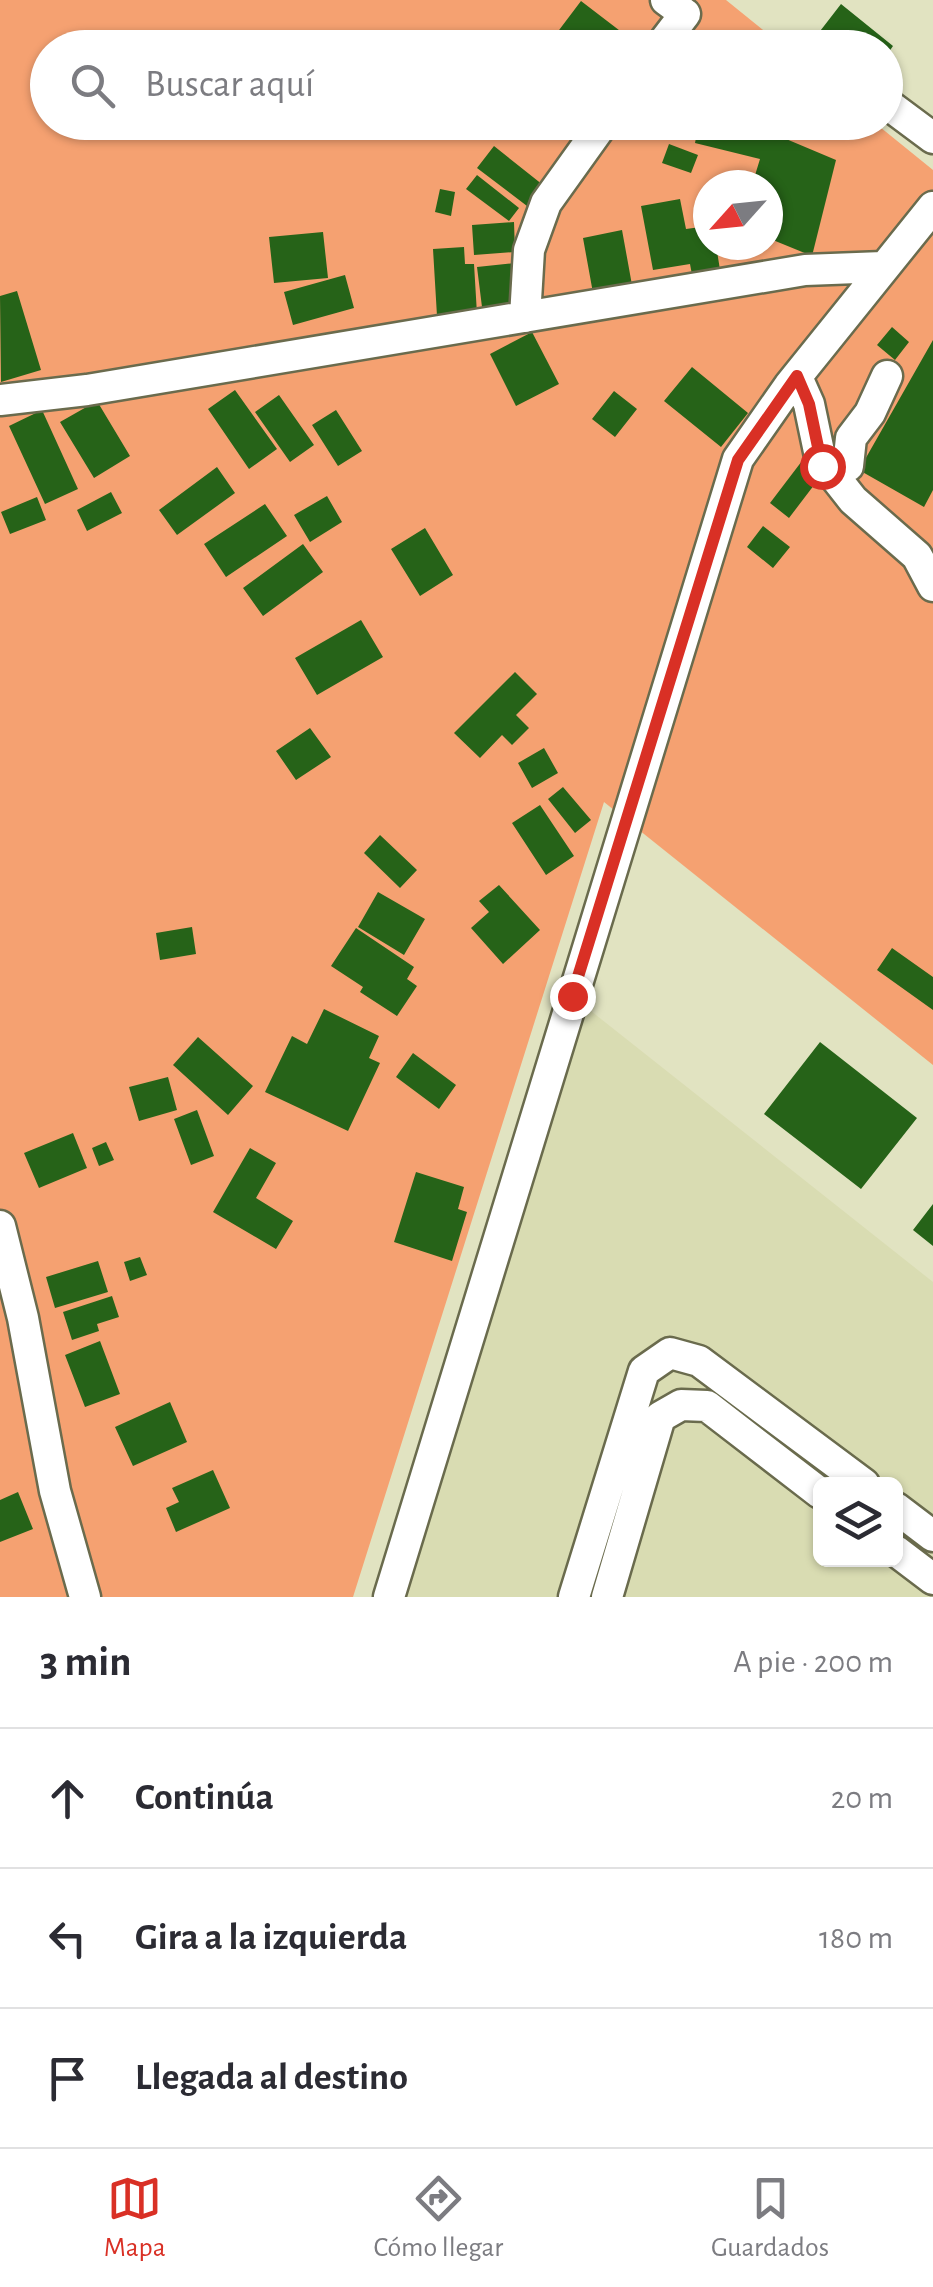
<!DOCTYPE html>
<html lang="es">
<head>
<meta charset="utf-8">
<style>
  body { margin:0; font-family:"Alegreya Sans",sans-serif; background:#f2f2f3; color:#2b2b33 }
  .controls { position:absolute; right:30px; bottom:30px; display:grid; overflow:hidden; border-radius:15px; box-shadow:0 2px 8px #0004 }
  .controls button { width:90px; height:90px; display:grid; place-items:center; padding:0; border:0; border-bottom:2px solid #e1e1e2; background:#fff; color:#2b2b33; font:50px sans-serif }
  .compass { position:absolute; left:693px; top:170px; width:90px; height:90px; border-radius:50%; background:#fff; box-shadow:0 2px 8px #0004; rotate:243deg }
  .stop { position:absolute; width:30px; height:30px; margin:-22px; border:8px solid #d93025; border-radius:50%; background:#fff }
  .stop.end { background:#d93025; border-color:#fff; box-shadow:0 2px 10px #0008 }
  .list { margin:0; padding:0; list-style:none }
  h2 { display:flex; justify-content:space-between; align-items:center; height:130px; margin:0; padding:0 40px; font-size:42px }
  h2 small { font-size:32px; font-weight:400; color:#7c7c81 }
  .list li { display:grid; grid-template-columns:65px 1fr auto; gap:30px; align-items:center; box-sizing:border-box; height:140px; padding:0 40px; border-top:2px solid #e1e1e2 }
  .list b { display:block; font-size:38px; white-space:nowrap }
  .list em { font-size:32px; font-style:normal; color:#7c7c81 }
  .icon { flex:none; width:55px; height:55px; fill:none; stroke:currentColor; stroke-width:2; stroke-linecap:round; stroke-linejoin:round }
  .map { position:relative; flex:none; width:933px; height:1597px; overflow:hidden }
  .search { position:absolute; background:#fff; box-shadow:0 2px 8px #0004; left:30px; right:30px; top:30px; height:110px; display:flex; align-items:center; gap:25px; box-sizing:border-box; padding:0 35px; border-radius:55px; color:#7c7c81; font-size:38px }
  .sheet { height:550px; background:#fff }
  nav { display:flex; justify-content:space-around; align-items:center; box-sizing:border-box; height:140px; border-top:2px solid #e1e1e2; background:#fff; font-size:28px; color:#7c7c81 }
  nav a { display:grid; justify-items:center; gap:5px }
  nav .on { color:#d93025 }
  .map>svg:first-child { display:block }
  .built { fill:#d9dcb2; fill-rule:evenodd }
  .green { fill:#f5a171; fill-rule:evenodd }
  .building { fill:#266318 }
  .lines { fill:none; stroke-linecap:round; stroke-linejoin:round }
  .minor-casing { stroke:#6a6b4d; stroke-width:35 }
  .minor { stroke:#fff; stroke-width:30 }
  .route { stroke:#d93025; stroke-width:12 }
</style>
</head>
<body>
<div class="map">
<svg width="933" height="1597" viewBox="0 0 933 1597">
  <rect width="100%" height="100%" fill="#e1e3c1"/>
  <path class="built" d="M572 996 933 1282V1597H389ZM820 1484H896V1560H820Z"/>
  <path class="green" d="M0 0H726L784 47 48 48V122L875 123 933 170V1065L604 802 353 1597H0ZM708 185H768V245H708Z"/>
  <path class="building" d="M581 1 628 37 620 48 547 46Z
    M841 4 893 46 886 56V48H807Z
    M552 122H587L575 139Z
    M699 122H771L779 136 836 160 812 256 768 238V185H752L760 159 695 143Z
    M669 144 698 155 691 173 662 163Z
    M494 146 543 185 527 206 477 168Z
    M477 175 519 208 509 221 466 189Z
    M440 189 455 192 451 216 435 212Z
    M680 199 686 229 708 226V245H716L721 276 693 280 690 264 653 270 641 206Z
    M514 222 515 252 474 255 472 225Z
    M622 230 632 285 593 293 583 238Z
    M323 232 328 278 274 283 269 237Z
    M464 247 465 264H474L477 314 437 316 433 249Z
    M516 263 521 311 483 315 477 267Z
    M345 275 354 308 293 325 284 292Z
    M17 291 41 370 1 382 0 296Z
    M892 327 909 342 895 360 877 345Z
    M532 332 559 384 516 406 490 354Z
    M933 340V490L924 507 859 470Z
    M692 367 748 413 721 447 664 401Z
    M235 390 277 449 249 469 208 409Z
    M614 391 637 409 615 437 592 419Z
    M279 395 314 445 290 462 255 412Z
    M97 401 130 456 94 478 60 422Z
    M42 410 78 489 45 504 9 426Z
    M336 410 362 451 338 466 312 425Z
    M805 457 824 472 789 518 770 503Z
    M217 467 235 493 177 535 159 510Z
    M111 492 122 513 87 531 77 510Z
    M327 496 342 522 310 542 294 515Z
    M37 497 46 520 10 534 1 512Z
    M265 504 287 536 226 577 204 544Z
    M763 526 790 547 773 568 747 547Z
    M425 528 453 575 420 596 391 549Z
    M303 544 323 572 263 616 243 588Z
    M361 620 383 657 317 695 295 658Z
    M515 672 537 694 516 715 529 728 512 745 502 735 480 758 454 733Z
    M310 728 331 757 296 780 276 751Z
    M544 748 558 773 532 788 518 763Z
    M563 787 591 820 575 833 548 799Z
    M540 805 574 856 546 875 512 823Z
    M380 835 417 870 400 888 364 853Z
    M499 885 540 930 503 964 471 928 489 912 479 901Z
    M378 892 425 919 404 955 358 927Z
    M192 927 196 954 160 960 156 933Z
    M356 928 414 967 407 979 417 986 397 1016 360 992 363 987 331 966Z
    M892 948 933 977V1010L877 970Z
    M324 1009 379 1036 369 1058 380 1063 348 1131 265 1092 292 1036 307 1044Z
    M198 1037 253 1086 228 1115 173 1065Z
    M820 1042 917 1118 861 1189 764 1114Z
    M413 1053 456 1085 439 1109 396 1077Z
    M168 1077 177 1110 139 1121 129 1087Z
    M197 1110 214 1156 191 1165 174 1119Z
    M73 1133 87 1168 39 1188 24 1153Z
    M106 1142 114 1160 99 1166 92 1148Z
    M250 1148 276 1163 256 1198 293 1221 276 1249 213 1212Z
    M416 1172 464 1187 458 1209 467 1212 452 1261 394 1242Z
    M933 1204V1246L913 1230Z
    M140 1257 147 1275 130 1281 124 1262Z
    M98 1261 108 1292 55 1308 46 1277Z
    M112 1296 119 1317 97 1324 99 1331 72 1340 63 1312Z
    M100 1341 120 1394 85 1407 65 1355Z
    M170 1402 187 1442 133 1466 115 1427Z
    M213 1470 230 1508 176 1532 166 1508 179 1502 172 1488Z
    M18 1492 33 1529 0 1542V1500Z"/>
  <g class="lines">
    <g class="minor-casing">
      <path id="minor" d="M659 48 685 14 666 0
        M886 103 933 138
        M525 317 529 250 546 203 604 122
        M797 377 809 404 822 466 831 472 848 466 851 438 870 413 887 376
        M0 400 87 390 805 270 883 267
        M831 472 853 500 917 556 933 586
        M0 1226 23 1318 55 1491 85 1597
        M896 1508 933 1536
        M896 1551 933 1579
        M389 1597 738 459 789 386 933 207
        M574 1597 644 1371 670 1353 699 1361 864 1484
        M607 1597 660 1417 681 1405 707 1406 820 1493"/>
    </g>
    <use href="#minor" class="minor"/>
  </g>
  <g class="lines">
    <path class="route" d="M572 996 738 460 797 376 809 404 822 466"/>
  </g>
</svg>
<div class="controls">
<button><svg class="icon" aria-label="layers" viewBox="0 0 24 24"><path d="M12 4l9 5-9 5-9-5zM3 14l9 5 9-5"/></svg></button>
</div>
<svg class="compass" viewBox="-18 -18 36 36"><path d="M0-13l5 13h-10z" fill="#e53935"/><path d="M0 13l5-13h-10z" fill="#7c7c81"/></svg>
<div class="stop" style="left:822px;top:466px"></div>
<div class="stop end" style="left:572px;top:996px"></div>
<div class="search"><svg class="icon" aria-label="search" viewBox="0 0 24 24"><circle cx="10" cy="10" r="6"/><path d="M15 15l6 6"/></svg>Buscar aquí</div>
</div>
<section class="sheet">
<h2>3 min<small>A pie · 200 m</small></h2>
<ul class="list">
<li><svg class="icon" aria-label="ahead" viewBox="0 0 24 24"><path d="M12 20V5M6 11l6-6 6 6"/></svg><div><b>Continúa</b></div><em>20 m</em></li>
<li><svg class="icon" aria-label="left" viewBox="0 0 24 24"><path d="M17 20v-9H6M10 6l-5 5 5 5"/></svg><div><b>Gira a la izquierda</b></div><em>180 m</em></li>
<li><svg class="icon" aria-label="arrive" viewBox="0 0 24 24"><path d="M6 21V4h12l-3 4 3 4H6"/></svg><div><b>Llegada al destino</b></div></li>
</ul>
</section>
<nav>
<a class="on"><svg class="icon" aria-label="map" viewBox="0 0 24 24"><path d="M3 6l6-2 6 2 6-2v14l-6 2-6-2-6 2zM9 4v14M15 6v14"/></svg>Mapa</a>
<a><svg class="icon" aria-label="directions" viewBox="0 0 24 24"><path d="M12 3l9 9-9 9-9-9zM9 14v-3h6M13 9l2 2-2 2"/></svg>Cómo llegar</a>
<a><svg class="icon" aria-label="saved" viewBox="0 0 24 24"><path d="M7 4h10v16l-5-4-5 4z"/></svg>Guardados</a>
</nav>
</body>
</html>
